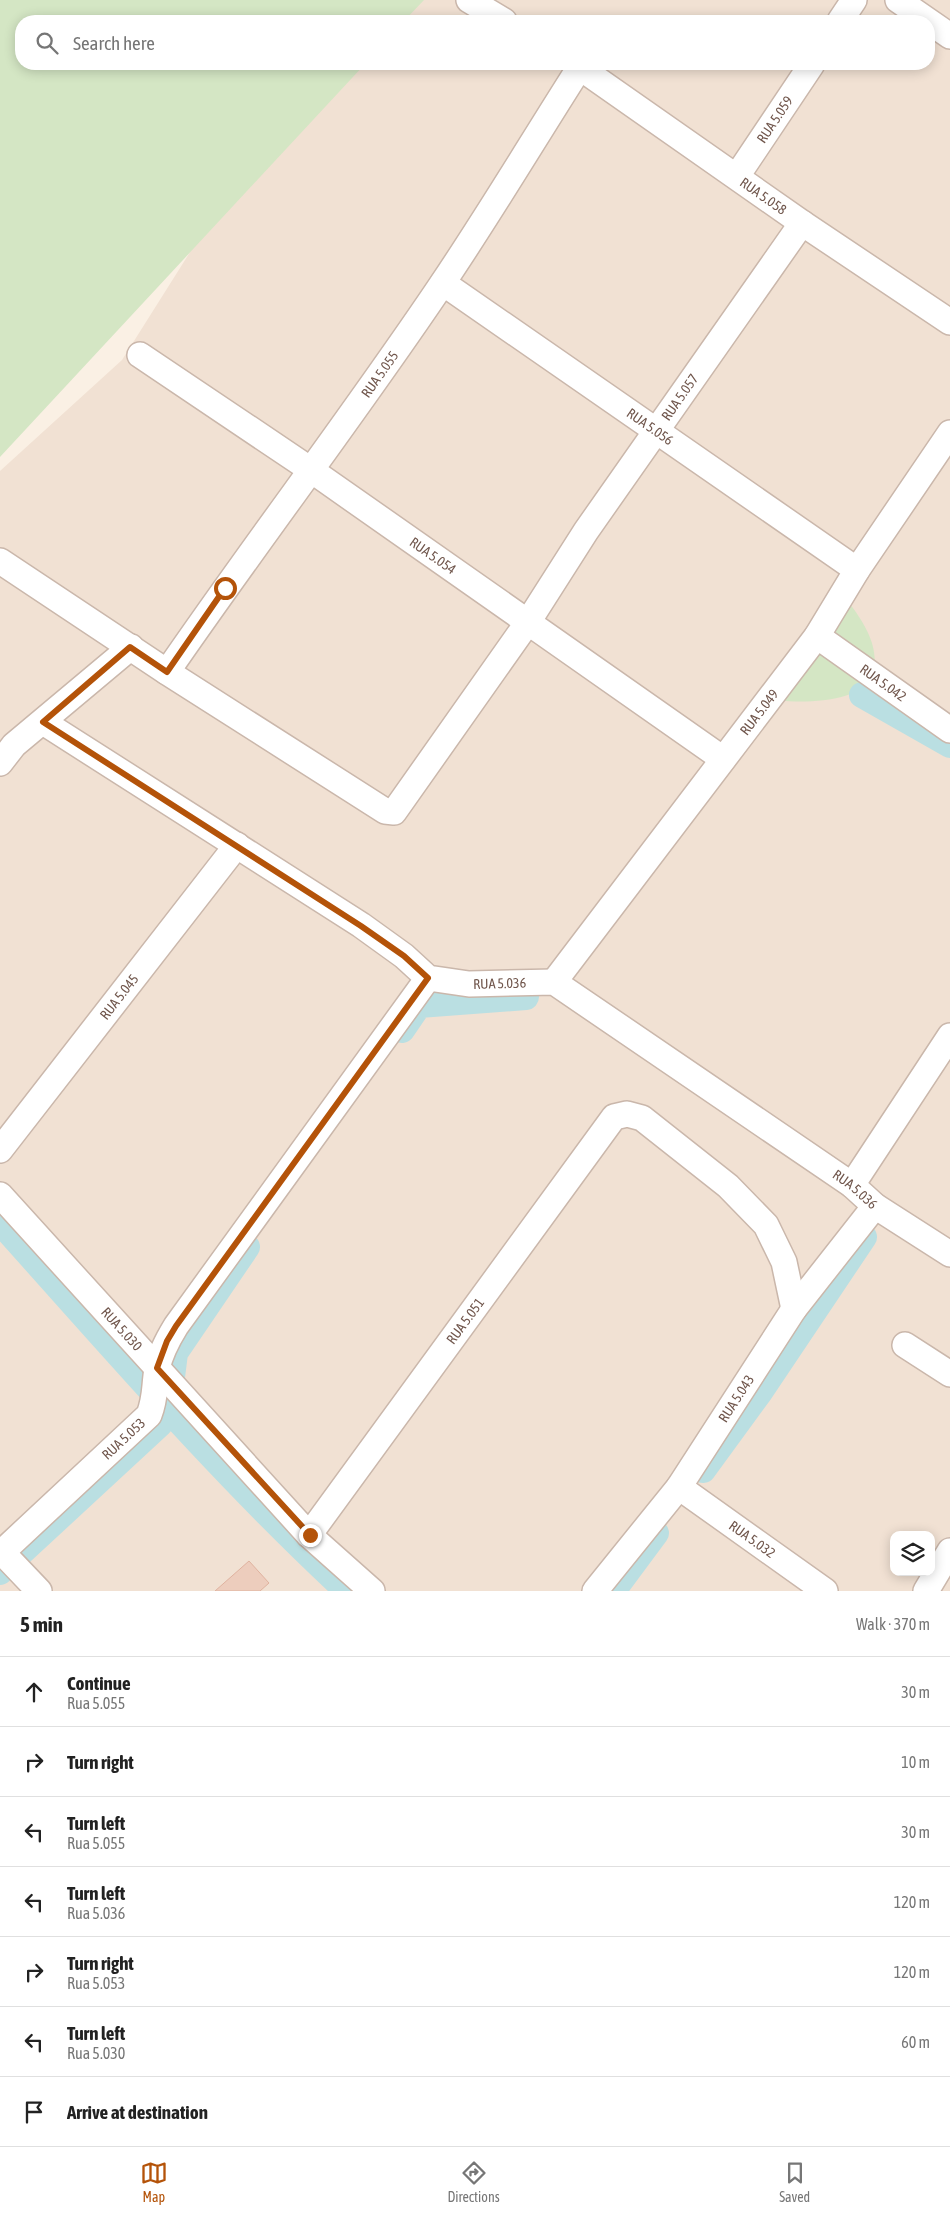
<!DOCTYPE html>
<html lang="en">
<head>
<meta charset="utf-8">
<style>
  body { margin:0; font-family:"Asap Condensed",sans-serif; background:#f6f6f6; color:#222 }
  .controls { position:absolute; right:15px; bottom:15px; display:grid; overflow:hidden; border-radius:10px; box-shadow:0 2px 12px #0003 }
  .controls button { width:45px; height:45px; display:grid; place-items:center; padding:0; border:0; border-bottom:1px solid #e0e0e0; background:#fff; color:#222; font:25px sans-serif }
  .stop { position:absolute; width:15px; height:15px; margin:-11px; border:4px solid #b45309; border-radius:50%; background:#fff }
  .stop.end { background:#b45309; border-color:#fff; box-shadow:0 1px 5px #0008 }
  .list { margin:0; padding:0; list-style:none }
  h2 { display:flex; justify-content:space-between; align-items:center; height:65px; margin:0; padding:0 20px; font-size:21px }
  h2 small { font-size:16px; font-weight:400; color:#767676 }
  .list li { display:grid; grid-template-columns:32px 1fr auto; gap:15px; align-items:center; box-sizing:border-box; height:70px; padding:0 20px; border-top:1px solid #e0e0e0 }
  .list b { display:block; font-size:19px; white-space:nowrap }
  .list p { margin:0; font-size:16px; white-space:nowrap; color:#767676 }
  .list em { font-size:16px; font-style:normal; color:#767676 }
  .icon { flex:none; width:28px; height:28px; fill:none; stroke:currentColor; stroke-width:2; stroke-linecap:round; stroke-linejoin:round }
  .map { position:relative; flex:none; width:950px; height:1591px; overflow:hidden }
  .search { position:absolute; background:#fff; box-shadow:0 2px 12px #0003; left:15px; right:15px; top:15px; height:55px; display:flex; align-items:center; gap:12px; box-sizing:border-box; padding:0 18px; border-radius:20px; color:#767676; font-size:19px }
  .sheet { height:555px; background:#fff }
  nav { display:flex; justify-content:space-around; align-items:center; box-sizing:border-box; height:70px; border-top:1px solid #e0e0e0; background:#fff; font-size:14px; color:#767676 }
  nav a { display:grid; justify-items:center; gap:2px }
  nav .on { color:#b45309 }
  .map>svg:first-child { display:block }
  .residential { fill:#f1e1d3; fill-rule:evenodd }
  .green { fill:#d4e6c4 }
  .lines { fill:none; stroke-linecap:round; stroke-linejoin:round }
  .canal { stroke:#badfe2; stroke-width:26 }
  .building { fill:#edcdbd; stroke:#dfb29f }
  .street-casing { stroke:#cab7ab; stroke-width:28 }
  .street { stroke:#fff; stroke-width:25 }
  .route { stroke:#b45309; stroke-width:6 }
  .labels { text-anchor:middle; stroke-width:5; stroke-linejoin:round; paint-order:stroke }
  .street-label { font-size:14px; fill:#70564c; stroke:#fdf4e9 }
</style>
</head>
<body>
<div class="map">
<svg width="950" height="1591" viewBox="0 0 950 1591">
  <rect width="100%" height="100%" fill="#faf0e4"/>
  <path class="residential" d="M292 0H950V1591H0V471L122 360 192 249 174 211 256 64H929V21H280ZM894 1535H931V1572H894Z"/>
  <path class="green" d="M0 0H424L404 21H21V64H365L0 457Z
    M850 604C865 624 880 648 873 674 866 702 802 704 779 700Z"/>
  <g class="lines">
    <path class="canal" d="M862 695 950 745
      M402 1030 419 1005 526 997
      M0 1222C113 1348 223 1476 347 1591
      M703 1470 760 1392 864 1237
      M0 1572 160 1424 170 1393 175 1353 247 1247
      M613 1591 656 1533"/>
  </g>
  <path class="building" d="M249 1561 269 1583 260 1591H215Z"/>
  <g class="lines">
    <g class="street-casing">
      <g id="street">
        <path d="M469 0 504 21"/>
        <path d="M898 0 950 36"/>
        <path d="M840 21 854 0"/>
        <path id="s1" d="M575 64 802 223 950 322"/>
        <path id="s2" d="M737 176 812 64"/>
        <path id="s3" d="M443 283 857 570"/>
        <path id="s4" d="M140 355 311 470 723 759"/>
        <path id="s5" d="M0 561 167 672 385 811 394 812 528 622 586 531 802 223"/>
        <path id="s6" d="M817 636 950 730"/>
        <path id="s7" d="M167 672C257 541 354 415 442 284 490 213 534 139 580 67"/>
        <path id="s8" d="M43 722 361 925 404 956 428 978 469 984 554 982 852 1185 875 1206 950 1254"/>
        <path d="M0 763 14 745 131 647"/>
        <path id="s9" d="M554 982 817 636 857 570 950 433"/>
        <path id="s10" d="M0 1150 237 845"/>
        <path d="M852 1185 950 1036"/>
        <path id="s11" d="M0 1195 309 1535 372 1591"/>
        <path d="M905 1345 950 1374"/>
        <path id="s12" d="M679 1487 825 1591"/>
        <path id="s13" d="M309 1535 614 1117 627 1114 642 1118 728 1186 766 1225 784 1262 794 1309"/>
        <path d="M0 1550 39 1591"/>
        <path id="s14" d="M0 1554 149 1415C156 1397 154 1386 157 1369 160 1354 168 1339 176 1326L428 978"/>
        <path id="s15" d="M595 1591 679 1487 794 1309 875 1206"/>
        <path d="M926 1591 950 1551"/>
      </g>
    </g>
    <use href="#street" class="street"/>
  </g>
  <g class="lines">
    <path class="route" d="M225 588 167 672 130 647 43 722 361 926 404 956 428 978 176 1326 167 1341 157 1368 310 1535"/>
  </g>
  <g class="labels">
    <g class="street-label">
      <text dy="5" stroke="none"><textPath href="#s2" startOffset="68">RUA 5.059</textPath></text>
      <text dy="5" stroke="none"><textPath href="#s1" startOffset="230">RUA 5.058</textPath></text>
      <text dy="5" stroke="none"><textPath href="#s7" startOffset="366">RUA 5.055</textPath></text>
      <text dy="5" stroke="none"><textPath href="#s5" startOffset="972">RUA 5.057</textPath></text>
      <text dy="5" stroke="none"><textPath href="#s3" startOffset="252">RUA 5.056</textPath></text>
      <text dy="5" stroke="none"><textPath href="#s4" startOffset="355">RUA 5.054</textPath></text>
      <text dy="5" stroke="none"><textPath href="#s6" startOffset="81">RUA 5.042</textPath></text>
      <text dy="5" stroke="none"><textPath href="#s9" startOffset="339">RUA 5.049</textPath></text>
      <text dy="5" stroke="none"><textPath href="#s8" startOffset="535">RUA 5.036</textPath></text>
      <text dy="5" stroke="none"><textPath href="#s10" startOffset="194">RUA 5.045</textPath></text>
      <text dy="5" stroke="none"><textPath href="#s8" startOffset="955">RUA 5.036</textPath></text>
      <text dy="5" stroke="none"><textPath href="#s13" startOffset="265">RUA 5.051</textPath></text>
      <text dy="5" stroke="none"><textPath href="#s11" startOffset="181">RUA 5.030</textPath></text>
      <text dy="5" stroke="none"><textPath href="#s15" startOffset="239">RUA 5.043</textPath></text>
      <text dy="5" stroke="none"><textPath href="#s14" startOffset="169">RUA 5.053</textPath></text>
      <text dy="5" stroke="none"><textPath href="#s12" startOffset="90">RUA 5.032</textPath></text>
    </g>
  </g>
</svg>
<div class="controls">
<button><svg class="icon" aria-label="layers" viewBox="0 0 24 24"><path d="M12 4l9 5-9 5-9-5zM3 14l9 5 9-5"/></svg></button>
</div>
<div class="stop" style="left:225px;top:588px"></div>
<div class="stop end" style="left:310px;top:1535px"></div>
<div class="search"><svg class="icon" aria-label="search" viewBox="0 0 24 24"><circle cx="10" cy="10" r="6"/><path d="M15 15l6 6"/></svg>Search here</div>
</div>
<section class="sheet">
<h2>5 min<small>Walk · 370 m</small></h2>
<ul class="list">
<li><svg class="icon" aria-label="ahead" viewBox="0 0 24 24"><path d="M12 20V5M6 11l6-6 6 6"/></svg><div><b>Continue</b><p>Rua 5.055</p></div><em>30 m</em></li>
<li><svg class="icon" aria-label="right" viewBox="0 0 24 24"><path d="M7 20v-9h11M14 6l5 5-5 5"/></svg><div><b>Turn right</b></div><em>10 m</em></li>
<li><svg class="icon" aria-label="left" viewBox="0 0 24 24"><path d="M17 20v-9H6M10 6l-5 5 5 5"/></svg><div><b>Turn left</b><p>Rua 5.055</p></div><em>30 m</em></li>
<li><svg class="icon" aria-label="left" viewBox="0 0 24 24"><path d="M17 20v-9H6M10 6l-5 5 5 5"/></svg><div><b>Turn left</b><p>Rua 5.036</p></div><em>120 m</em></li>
<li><svg class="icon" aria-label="right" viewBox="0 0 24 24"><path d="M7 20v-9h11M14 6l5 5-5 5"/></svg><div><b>Turn right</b><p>Rua 5.053</p></div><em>120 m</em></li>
<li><svg class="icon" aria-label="left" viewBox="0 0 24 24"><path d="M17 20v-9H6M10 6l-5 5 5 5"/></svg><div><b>Turn left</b><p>Rua 5.030</p></div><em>60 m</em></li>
<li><svg class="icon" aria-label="arrive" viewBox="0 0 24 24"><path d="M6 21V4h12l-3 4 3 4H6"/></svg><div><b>Arrive at destination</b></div></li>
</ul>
</section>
<nav>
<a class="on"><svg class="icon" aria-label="map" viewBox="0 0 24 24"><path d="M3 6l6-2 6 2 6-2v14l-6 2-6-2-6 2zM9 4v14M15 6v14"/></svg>Map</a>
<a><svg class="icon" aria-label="directions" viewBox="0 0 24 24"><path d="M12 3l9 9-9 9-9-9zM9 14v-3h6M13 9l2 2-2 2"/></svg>Directions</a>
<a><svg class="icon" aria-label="saved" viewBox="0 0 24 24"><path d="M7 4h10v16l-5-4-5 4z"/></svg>Saved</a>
</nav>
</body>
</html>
